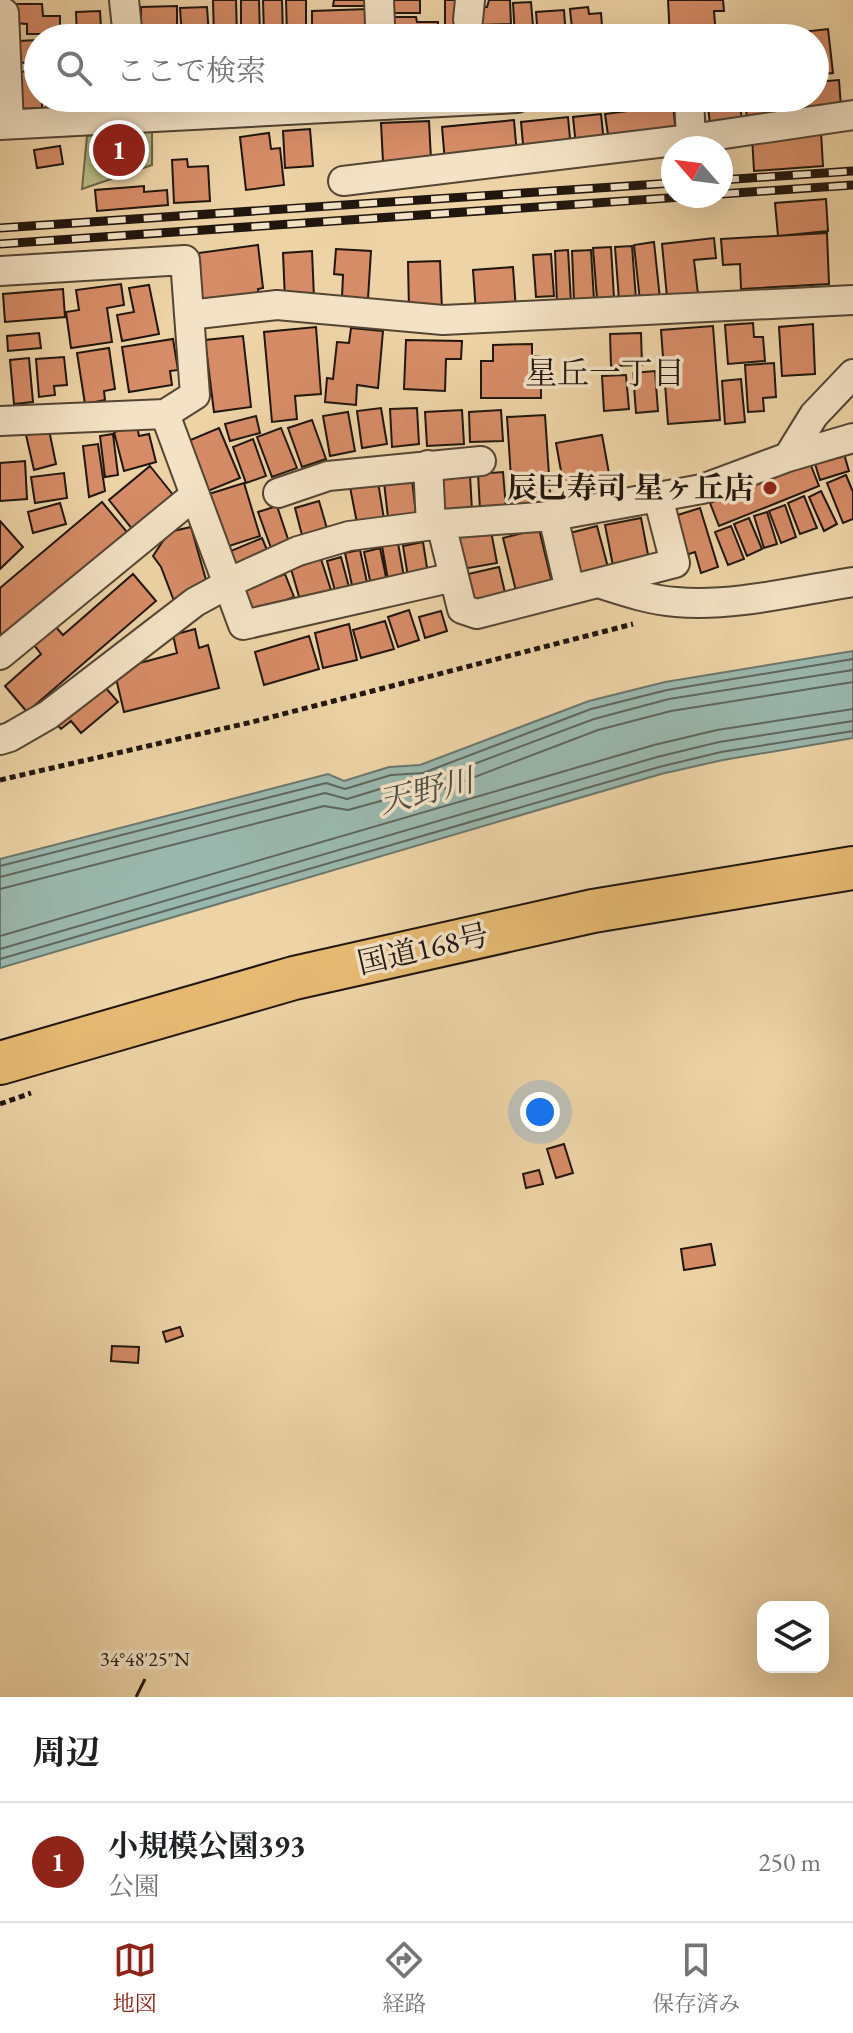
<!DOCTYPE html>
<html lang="ja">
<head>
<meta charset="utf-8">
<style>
  body { margin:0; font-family:"EB Garamond","Noto Serif JP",serif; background:#f6f6f6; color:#202124 }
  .controls { position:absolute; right:24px; bottom:24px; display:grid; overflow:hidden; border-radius:16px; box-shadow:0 8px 32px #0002 }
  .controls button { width:72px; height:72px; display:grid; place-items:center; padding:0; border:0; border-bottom:2px solid #e0e0e0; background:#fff; color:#202124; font:40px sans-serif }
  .compass { position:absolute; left:661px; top:136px; width:72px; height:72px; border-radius:50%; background:#fff; box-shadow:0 8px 32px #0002; rotate:298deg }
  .you { position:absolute; left:540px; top:1112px; width:28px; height:28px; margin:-20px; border:6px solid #fff; border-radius:50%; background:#1a73e8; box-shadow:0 0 0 12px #1a73e833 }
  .badge { display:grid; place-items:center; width:52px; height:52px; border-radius:50%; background:#8f2418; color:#fff; font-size:26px; font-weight:700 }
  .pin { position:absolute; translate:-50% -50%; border:4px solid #fff; box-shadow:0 2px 8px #0006 }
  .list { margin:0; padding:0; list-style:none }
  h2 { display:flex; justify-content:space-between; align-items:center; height:104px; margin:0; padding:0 32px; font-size:34px }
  h2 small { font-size:26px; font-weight:400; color:#757577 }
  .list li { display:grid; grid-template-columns:52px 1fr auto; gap:24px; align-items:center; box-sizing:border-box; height:120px; padding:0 32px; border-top:2px solid #e0e0e0 }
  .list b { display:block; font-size:30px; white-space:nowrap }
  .list p { margin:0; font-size:26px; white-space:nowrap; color:#757577 }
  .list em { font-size:26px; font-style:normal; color:#757577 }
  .icon { flex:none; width:44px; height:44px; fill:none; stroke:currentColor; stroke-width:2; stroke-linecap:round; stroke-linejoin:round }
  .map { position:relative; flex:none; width:853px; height:1697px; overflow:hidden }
  .search { position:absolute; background:#fff; box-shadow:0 8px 32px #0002; left:24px; right:24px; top:24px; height:88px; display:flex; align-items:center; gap:20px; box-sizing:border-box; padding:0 28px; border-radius:44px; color:#757577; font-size:30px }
  .sheet { height:224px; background:#fff }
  nav { display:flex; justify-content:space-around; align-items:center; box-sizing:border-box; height:112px; border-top:2px solid #e0e0e0; background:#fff; font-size:22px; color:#757577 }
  nav a { display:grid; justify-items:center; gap:4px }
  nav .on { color:#8f2418 }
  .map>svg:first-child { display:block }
  .green { fill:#b9bc86; stroke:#6d694a; stroke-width:2 }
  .water { fill:#9ab7ad; stroke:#6a776d; stroke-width:2 }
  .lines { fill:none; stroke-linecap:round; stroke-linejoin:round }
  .shore { stroke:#5e665d; stroke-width:2 }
  .building { fill:#d68c67; stroke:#21160d; stroke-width:2 }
  .minor-casing { stroke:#544533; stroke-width:32 }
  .highway-casing { stroke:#21160d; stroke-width:46 }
  .path { stroke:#21160d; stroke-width:5; stroke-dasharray:6 4; stroke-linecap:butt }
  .minor { stroke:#f3e2c5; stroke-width:28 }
  .highway { stroke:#e6ba73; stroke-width:42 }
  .rail-casing { stroke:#21160d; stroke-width:9 }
  .rail { stroke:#f3e2c5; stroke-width:6; stroke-dasharray:18; stroke-linecap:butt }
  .ticks { fill:none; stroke:#21160d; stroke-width:3 }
  .poi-dot { fill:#8f2418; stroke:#f3e2c5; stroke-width:3 }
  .labels { text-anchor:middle; stroke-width:7; stroke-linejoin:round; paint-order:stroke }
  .poi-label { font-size:30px; font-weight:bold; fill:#21160d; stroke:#f3e2c5; text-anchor:end }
  .street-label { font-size:30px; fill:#21160d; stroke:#f3e2c5 }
  .neighbourhood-label { font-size:32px; fill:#21160d; stroke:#f3e2c5 }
  .water-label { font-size:32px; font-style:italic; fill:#4b4e45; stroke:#f3e2c5 }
  .ticks-label { font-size:20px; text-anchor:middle; fill:#21160d; stroke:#f3e2c5; stroke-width:7; stroke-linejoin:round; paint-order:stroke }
</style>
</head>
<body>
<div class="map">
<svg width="853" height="1697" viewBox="0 0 853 1697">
  <rect width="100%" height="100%" fill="#edd3a6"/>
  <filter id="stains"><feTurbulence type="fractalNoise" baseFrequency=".0025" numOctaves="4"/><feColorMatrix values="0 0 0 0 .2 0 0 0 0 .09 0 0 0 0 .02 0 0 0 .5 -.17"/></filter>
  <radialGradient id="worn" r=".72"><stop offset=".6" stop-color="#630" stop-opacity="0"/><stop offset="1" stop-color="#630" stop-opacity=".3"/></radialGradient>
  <path class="green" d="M152 130V165L82 189 87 136Z"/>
  <path class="water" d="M853 651V738L723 760 661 774 0 968V859L328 774 344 781 389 767 420 765 589 701 665 682Z"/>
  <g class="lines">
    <path class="shore" d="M0 866 326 783 345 789 391 775 423 773 591 709 667 690 853 659
      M0 877 325 793 347 799 393 785 426 782 594 719 669 699 853 670
      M0 889 324 806 348 810 395 797 430 794 598 730 671 711 853 682
      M0 936 654 745 717 730 853 709
      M0 949 657 757 719 742 853 721
      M0 959 659 767 721 752 853 731"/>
  </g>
  <path class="building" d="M213 0H236L237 38H214Z
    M241 0H259L260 35H241Z
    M263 0H282L283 35H264Z
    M286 0H306V35L287 36Z
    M334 0H369V6H333Z
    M392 0H420V13H392Z
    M445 0H461L470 27V38H445Z
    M489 0H510L511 24 479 25 478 7H487Z
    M668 0H723L724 11H714L716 38H670Z
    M531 2 534 38H515L513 3Z
    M12 4H42L43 16H60V34H27V24L12 23Z
    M177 6V29L141 30V7Z
    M207 7 209 36 182 37 180 8Z
    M588 7 589 14 601 13 603 38H573L570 9Z
    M368 9V33L312 34V11Z
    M564 10 566 38H538L536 12Z
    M100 11 101 28 117 27V38H77L76 12Z
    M389 17H416L417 22H438V38H397V33H389Z
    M828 29 833 73 815 75V38H775V35Z
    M476 30H510V38H476Z
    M38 40V62L19 63 18 41Z
    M38 71V98H42V108L16 109 14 72Z
    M839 80 841 107 786 112 785 98H815V82Z
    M46 98H66L67 112 47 113Z
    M81 98H120V110L82 111Z
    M707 98H739L742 120 710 124Z
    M781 98 783 114 747 119 745 99Z
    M673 105 676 133 609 142 605 114Z
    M601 114 604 143 576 146 573 117Z
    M568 117 571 149 524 155 521 122Z
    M514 120 517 155 445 162 442 127Z
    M429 121 431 159 383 162 381 123Z
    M310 129 313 166 285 168 283 131Z
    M821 132 823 166 754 171 752 136Z
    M269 133 271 149 280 148 284 185 246 190 240 137Z
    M60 146 63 164 37 168 34 150Z
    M187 159 188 167 208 166 210 201 174 203 172 160Z
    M144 186V192L167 190 168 205 97 211 95 190Z
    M826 199 828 231 778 236 775 203Z
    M827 233 829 284 741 289 740 264 723 265 721 239Z
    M714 238 716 258 694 260 698 294 667 297 662 244Z
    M654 242 660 299 640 301 634 245Z
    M258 245 263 288 258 289 259 298 198 306 191 254Z
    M632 246 636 299 619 300 615 247Z
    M611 247 614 298 597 299 593 248Z
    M336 249 371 251 368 299 342 297 343 275 334 274Z
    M568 250 571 302 557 303 555 251Z
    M591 250 594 300 574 301 572 251Z
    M312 251 314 298 285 300 283 253Z
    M551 254 554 296 536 297 533 255Z
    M440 261 442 310 409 311 408 262Z
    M513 267 516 311 476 313 473 270Z
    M121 284 124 305 107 308 112 342 71 348 66 312 79 310 76 290Z
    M149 285 159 334 122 341 117 315 134 312 129 288Z
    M63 289 65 317 5 322 3 294Z
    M753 323 754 337H763L765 361 728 364 725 325Z
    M813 324 815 374 782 376 779 327Z
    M713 326 720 420 668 424 661 330Z
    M316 327 321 394 295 396 297 419 272 422 264 332Z
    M351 328 383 331 378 388 357 385 356 405 325 402 327 378 333 379 337 342 349 343Z
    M39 333 41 348 8 351 7 336Z
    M641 333 642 365 611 366 610 334Z
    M243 336 251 407 214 412 205 340Z
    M173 339 178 370 170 371 172 385 129 392 122 347Z
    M406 340 462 341 461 359H446L445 391 404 389Z
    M532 344V356L541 357V398H481V361H493V345Z
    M109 348 115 389 104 391 105 400 85 404 77 353Z
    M64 357 67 385 54 386 55 395 39 397 36 359Z
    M29 358 33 402 14 404 10 360Z
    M774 363 776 397 763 398 764 411 748 412 745 365Z
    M655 371 658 411 636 413 633 373Z
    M626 375 629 409 604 411 602 376Z
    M741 379 745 422 725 424 722 381Z
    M381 408 387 444 362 448 357 411Z
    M417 408 419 444 392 447 390 409Z
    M462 410 464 444 427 446 425 412Z
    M501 410 503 441 470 442 469 412Z
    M348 412 355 451 330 456 323 416Z
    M545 415 551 505 513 508 507 417Z
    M256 416 260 433 230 441 225 424Z
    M312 420 326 459 302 467 288 428Z
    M137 426 139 436 149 434 156 462 124 471 114 432Z
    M219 428 240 478 208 491 188 441Z
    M281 428 297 468 272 477 257 437Z
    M49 430 56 464 34 470 26 435Z
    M113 434 118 475 105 477 100 436Z
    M602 435 612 490 566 499 556 443Z
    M253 439 266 476 246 483 233 447Z
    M98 444 105 491 89 497 83 446Z
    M844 454 849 471 820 480 815 464Z
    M25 461 27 499 0 501V463Z
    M810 463 819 486 719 526 710 503Z
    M150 466 174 496 133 530 109 500Z
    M503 472 506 508 480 510 478 474Z
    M64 473 67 498 35 503 31 477Z
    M470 475 472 511 445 513 442 477Z
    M846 475 853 492V519L843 523 827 483Z
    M412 479 416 515 388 518 384 482Z
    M378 482 384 519 357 523 350 487Z
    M244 483 260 536 226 547 209 494Z
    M821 491 837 524 824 531 809 497Z
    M804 496 817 528 800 534 788 503Z
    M319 501 328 532 303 539 295 508Z
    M102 502 127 532 0 638V588Z
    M60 503 66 524 33 533 28 512Z
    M785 505 796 537 781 543 769 511Z
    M277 506 289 542 271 548 258 512Z
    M700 508 718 567 701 573 695 552 677 558 665 519Z
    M767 512 777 544 764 548 754 516Z
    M641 518 650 565 614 571 605 525Z
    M749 518 762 549 747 556 734 524Z
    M0 521 23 547 0 569Z
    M597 526 609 571 574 581 562 535Z
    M731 526 744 559 728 565 715 532Z
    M191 527 208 587 174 601 161 567 153 556 169 532Z
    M539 529 553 587 517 595 503 538Z
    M491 531 497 563 463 569 447 538Z
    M262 538 270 557 233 572 226 553Z
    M423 542 428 574 408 577 403 546Z
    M398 543 404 577 388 580 382 546Z
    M380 548 387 582 371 585 364 552Z
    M360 550 368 587 353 590 345 553Z
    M341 557 349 587 335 591 327 561Z
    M321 559 331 590 300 600 291 569Z
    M499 567 506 597 462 607 455 577Z
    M133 574 156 601 27 712 5 686 41 654 34 645 55 626 63 635Z
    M285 574 294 597 249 614 240 591Z
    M409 610 419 640 398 647 388 617Z
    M441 611 447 631 425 638 419 617Z
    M385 621 394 649 361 658 353 630Z
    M349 624 357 660 323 668 315 633Z
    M195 629 199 648 208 645 219 688 124 712 114 670 177 653 173 635Z
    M309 636 319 669 264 685 255 652Z
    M98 679 118 702 81 733 71 721 61 729 51 718Z
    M564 1144 573 1173 556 1178 547 1149Z
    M539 1170 543 1184 526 1188 523 1174Z
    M711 1244 715 1265 684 1270 681 1249Z
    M180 1327 183 1336 166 1342 163 1332Z
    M112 1346 139 1347 138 1363 111 1361Z"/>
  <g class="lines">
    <g class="minor-casing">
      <path id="minor" d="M124 0 128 38
        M379 0 380 24
        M4 13 9 124
        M468 20 470 0
        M689 98 691 139 853 115
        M0 125 517 98
        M343 181 691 139
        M0 271 185 260 195 395 165 414 0 421
        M189 315 277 305 443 320 853 300
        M165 414 243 625 454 577
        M788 457 814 415 853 374
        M428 465 431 525
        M278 493 328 476 481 461
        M553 516 570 590
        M441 524 462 609 477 614 675 563 658 497
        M598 583C623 591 649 600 676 602 734 607 795 591 853 582
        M0 655 195 495
        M0 740 10 737 48 715 195 602 241 577 298 551 349 536 441 524 553 516 702 489 788 457 853 438"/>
    </g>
    <g class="highway-casing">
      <path id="highway" d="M0 1063 294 978 593 911 853 868"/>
    </g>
    <path class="path" d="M0 780 252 722 633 624
      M0 1104 31 1093"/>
    <use href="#minor" class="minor"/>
    <use href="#highway" class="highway"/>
    <g class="rail-casing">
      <path id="rail" d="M721 180 853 171
        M721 194 853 185
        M0 228 673 183
        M0 244 697 196"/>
    </g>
    <use href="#rail" class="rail"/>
  </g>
  <path class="ticks" d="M136 1697 145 1679"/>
  <circle class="poi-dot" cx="770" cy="488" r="8"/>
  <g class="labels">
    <g class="poi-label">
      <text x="754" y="498">辰巳寿司 星ヶ丘店</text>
    </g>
    <g class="street-label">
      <text transform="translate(423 949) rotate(-13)" y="10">国道168号</text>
    </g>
    <g class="neighbourhood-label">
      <text x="605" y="384">星丘一丁目</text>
    </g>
    <g class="water-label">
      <text transform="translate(426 791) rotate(-14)" y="11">天野川</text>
    </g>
  </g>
  <g class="ticks-label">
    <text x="145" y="1666">34°48'25"N</text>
  </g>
  <rect width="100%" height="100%" filter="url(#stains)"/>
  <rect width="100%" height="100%" fill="url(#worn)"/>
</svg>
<div class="controls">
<button><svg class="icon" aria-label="layers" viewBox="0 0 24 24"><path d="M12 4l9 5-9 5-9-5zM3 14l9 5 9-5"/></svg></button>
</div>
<svg class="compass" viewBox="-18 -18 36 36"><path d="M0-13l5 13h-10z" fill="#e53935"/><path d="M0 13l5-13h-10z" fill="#757577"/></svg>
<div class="you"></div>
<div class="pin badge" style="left:119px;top:150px">1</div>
<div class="search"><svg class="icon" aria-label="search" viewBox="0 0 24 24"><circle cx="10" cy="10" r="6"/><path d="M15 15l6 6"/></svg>ここで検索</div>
</div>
<section class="sheet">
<h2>周辺<small></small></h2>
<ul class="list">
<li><span class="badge">1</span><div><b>小規模公園393</b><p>公園</p></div><em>250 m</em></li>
</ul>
</section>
<nav>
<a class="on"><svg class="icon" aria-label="map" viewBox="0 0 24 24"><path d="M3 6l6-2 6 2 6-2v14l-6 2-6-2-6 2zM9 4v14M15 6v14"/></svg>地図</a>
<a><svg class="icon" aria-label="directions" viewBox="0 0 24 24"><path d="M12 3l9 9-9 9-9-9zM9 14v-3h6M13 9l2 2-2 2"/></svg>経路</a>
<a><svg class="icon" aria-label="saved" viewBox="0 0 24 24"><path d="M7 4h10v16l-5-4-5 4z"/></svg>保存済み</a>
</nav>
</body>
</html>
